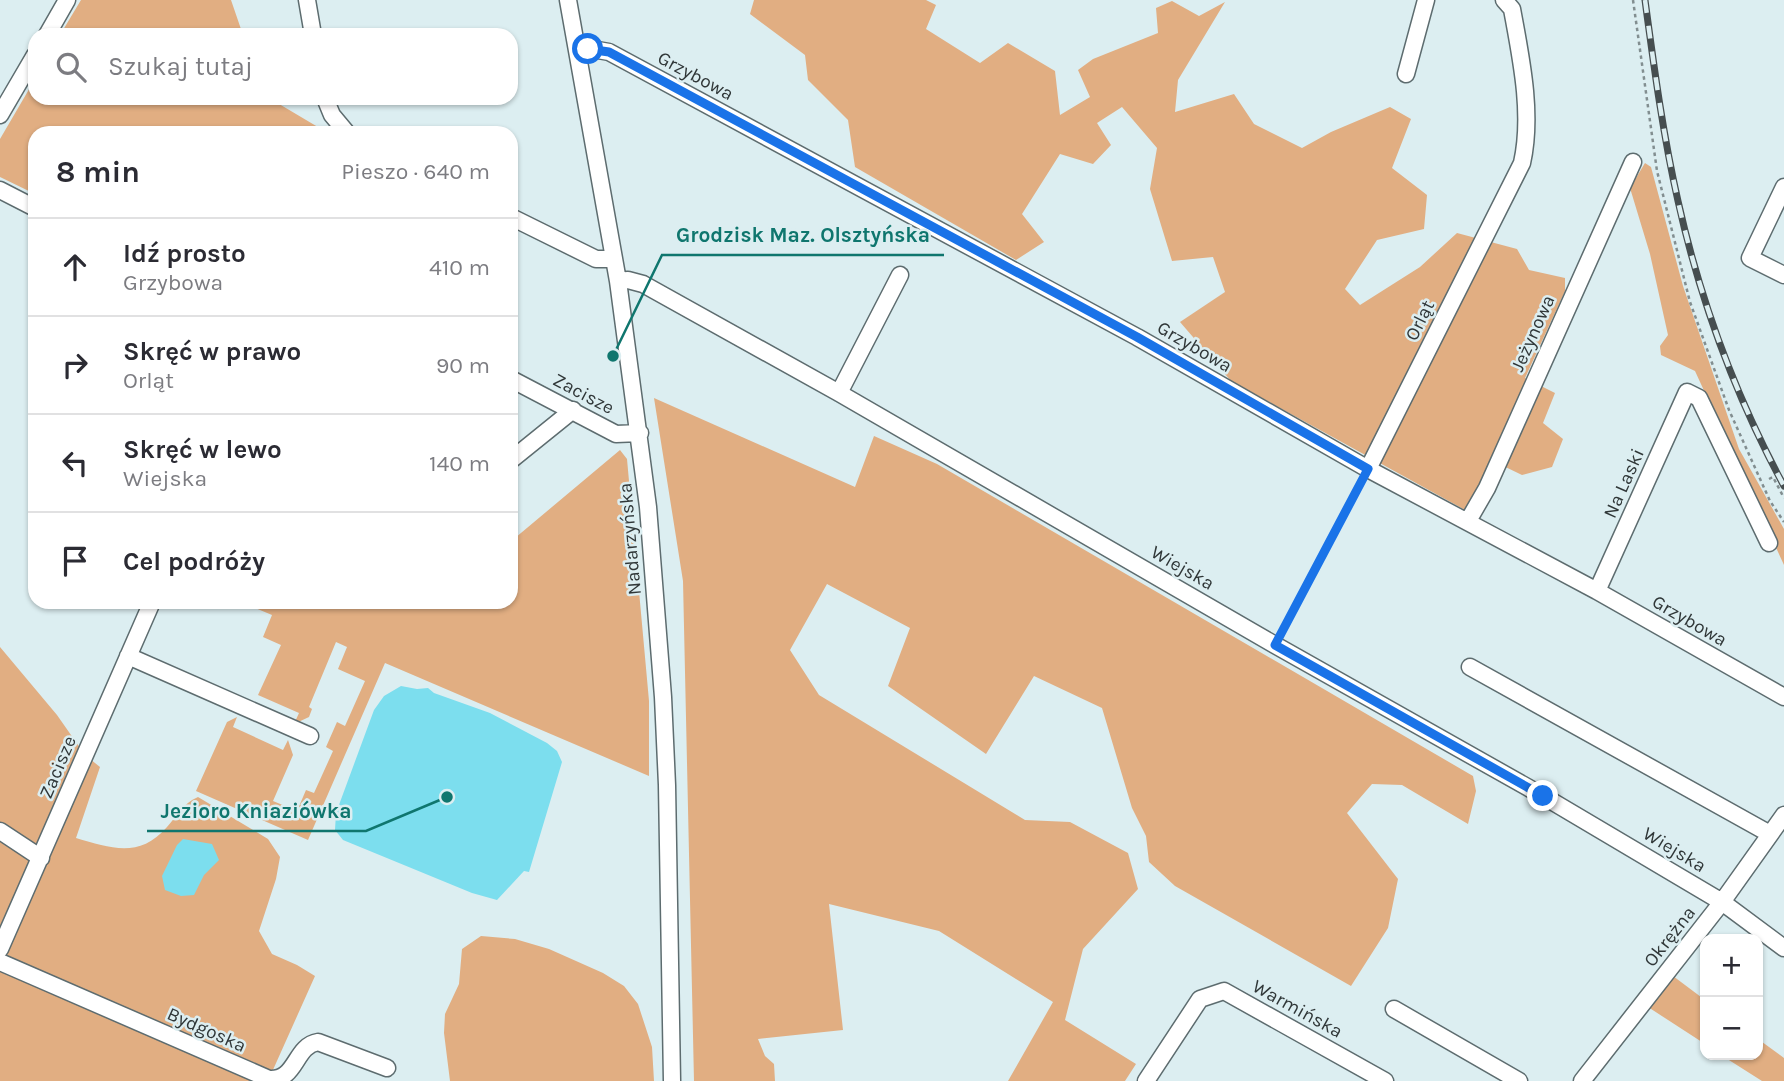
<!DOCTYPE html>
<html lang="pl">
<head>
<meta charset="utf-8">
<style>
  body { margin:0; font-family:Karla,sans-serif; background:#f2f2f3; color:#2b2b33 }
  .controls { position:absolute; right:21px; bottom:21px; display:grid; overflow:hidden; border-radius:14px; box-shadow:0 2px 5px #0004 }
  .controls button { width:63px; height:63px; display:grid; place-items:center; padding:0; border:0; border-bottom:2px solid #e1e1e2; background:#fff; color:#2b2b33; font:35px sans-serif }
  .stop { position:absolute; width:21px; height:21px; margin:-16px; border:5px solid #1a73e8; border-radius:50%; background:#fff }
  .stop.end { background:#1a73e8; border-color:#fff; box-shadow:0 2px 7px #0008 }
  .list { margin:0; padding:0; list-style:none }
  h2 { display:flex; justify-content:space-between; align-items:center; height:91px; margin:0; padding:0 28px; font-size:30px }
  h2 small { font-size:23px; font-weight:400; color:#7c7c81 }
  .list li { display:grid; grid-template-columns:46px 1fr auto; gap:21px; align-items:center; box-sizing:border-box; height:98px; padding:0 28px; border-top:2px solid #e1e1e2 }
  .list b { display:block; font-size:26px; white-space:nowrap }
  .list p { margin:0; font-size:23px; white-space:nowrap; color:#7c7c81 }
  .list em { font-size:23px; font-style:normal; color:#7c7c81 }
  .icon { flex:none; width:38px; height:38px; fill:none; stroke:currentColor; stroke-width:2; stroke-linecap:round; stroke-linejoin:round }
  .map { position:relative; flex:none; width:1784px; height:1081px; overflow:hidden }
  .search { position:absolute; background:#fff; box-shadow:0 2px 5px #0004; left:28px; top:28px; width:490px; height:77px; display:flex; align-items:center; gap:18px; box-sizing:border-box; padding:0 24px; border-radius:21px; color:#7c7c81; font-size:26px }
  .panel { position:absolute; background:#fff; box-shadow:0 2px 5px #0004; left:28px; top:126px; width:490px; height:483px; border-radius:21px }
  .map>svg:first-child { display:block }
  .green { fill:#e1ae82 }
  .water { fill:#7cdeee }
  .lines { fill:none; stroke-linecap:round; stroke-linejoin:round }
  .minor-casing { stroke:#5d6c6f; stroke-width:19 }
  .path { stroke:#828e90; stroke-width:2.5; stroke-dasharray:3.5 3.5; stroke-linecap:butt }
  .minor { stroke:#fff; stroke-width:16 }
  .rail-casing { stroke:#464e50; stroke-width:7 }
  .rail { stroke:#dceef1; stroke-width:4.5; stroke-dasharray:13; stroke-linecap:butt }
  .route { stroke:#1a73e8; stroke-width:9 }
  .labels { text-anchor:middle; stroke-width:5; stroke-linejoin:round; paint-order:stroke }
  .street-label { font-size:19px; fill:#303738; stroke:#dceef1 }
  .leader { fill:none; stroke:#0f766e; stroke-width:2.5 }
  .callout-dot { fill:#0f766e; stroke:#dceef1; stroke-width:2.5 }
  .callout-label { font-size:21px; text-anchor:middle; font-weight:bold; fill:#0f766e; stroke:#dceef1; stroke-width:5; stroke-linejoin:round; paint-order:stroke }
</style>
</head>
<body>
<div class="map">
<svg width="1784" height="1081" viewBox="0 0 1784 1081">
  <rect width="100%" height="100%" fill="#dceef1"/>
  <path class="green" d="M81 0H231L243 35H60Z
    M754 0H926L936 5 926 29 980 63 1008 43 1055 71 1060 115 1090 97 1078 70 1093 59 1158 33 1156 8 1172 1 1199 16 1225 2 1178 80 1175 112 1234 94 1254 124 1302 148 1331 132 1390 107 1411 119 1392 168 1427 195 1424 229 1377 240 1345 289 1360 305 1420 267 1457 233 1517 249 1529 270 1565 278V291L1525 378 1555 393 1543 423 1563 439 1552 467 1522 475 1493 461 1465 510 1231 381 1180 322 1225 292 1213 257 1172 261 1150 189 1157 148 1122 107 1097 123 1111 145 1093 164 1060 154 1022 214 1044 242 1016 260 855 167 848 120 808 80 805 55 750 14Z
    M35 79V98H269L328 133H35V194L0 177V139Z
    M1645 163 1651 167 1683 286 1739 449 1784 529V565L1695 371 1661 355 1660 346 1668 335 1650 254 1630 188Z
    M654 398 855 487 874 436 937 464 1473 776 1476 791 1468 824 1402 785 1372 784 1347 813 1398 879 1388 928 1351 986 1175 886 1149 862 1146 836 1132 808 1102 708 1034 676 986 754 888 686 910 628 827 584 790 650 819 695 1025 820 1070 822 1128 853 1138 889 1083 949 1065 1020 1136 1064 1125 1081H1008L1053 1002 939 931 829 904 843 1030 758 1039 765 1056 774 1064 775 1081H694L683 581Z
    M620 450 627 459 649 701V776L385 663 308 840 196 791 227 722 237 717 233 727 283 750 288 740 293 755 273 801 297 811 306 790 314 793 333 751 326 747 337 722 345 726 365 681 338 669 347 647 336 642 309 707 312 709 309 717 294 724 299 713 258 695 281 645 263 637 272 615 241 602H511V537L515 538Z
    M0 647 57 715 85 755 100 767 76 838C111 848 139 859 167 827 178 815 182 804 198 797L268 839 280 857 276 879 259 931 272 954 297 965 315 976 268 1081H0Z
    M481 936 515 939 549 949 603 973 624 986 638 1004 652 1047 654 1081H450L444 1033 445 1014 459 984 462 949Z
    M1673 976 1705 1000V1044L1648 1007Z
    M1758 1039 1784 1058V1081H1762L1721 1055H1758Z"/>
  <path class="water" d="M401 686 417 689 428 688 434 693 490 713 547 743 557 751 562 762 529 872 524 871 497 900 472 893 343 840 335 830 336 813 374 710 384 696Z
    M183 839 212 844 219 860 204 875 194 895 181 896 165 890 162 876 177 845Z"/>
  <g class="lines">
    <g class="minor-casing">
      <path id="minor" d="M307 0 313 35
        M568 0 618 281 648 507 663 697 667 785 672 1081
        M47 35 67 0
        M577 50 592 49 609 52 1137 337 1368 469 1597 591 1784 697
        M1406 74 1426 0
        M325 98 332 115 347 133
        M0 115 35 55
        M1784 187 1750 258 1784 275
        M0 190 35 208
        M511 217 596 259H614
        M618 281 628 280 643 284 839 393 1275 645 1543 796 1722 902 1784 948
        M511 379 616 434 640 433
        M839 393 900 275
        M511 460 573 410
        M1368 469 1522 163C1533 114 1521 58 1512 9L1504 0
        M1468 521 1487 488 1633 162
        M1597 591 1687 392 1699 398 1769 543
        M128 656 310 736
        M1470 667 1770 834
        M0 831 41 858
        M0 949 152 602
        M0 962 269 1079C297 1081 294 1046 318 1042L387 1068
        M1394 1009 1519 1081
        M1146 1081 1200 999 1224 991 1385 1081
        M1582 1081 1722 902 1784 815"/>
    </g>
    <path class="path" d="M1633 0 1657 171 1690 302 1729 410 1770 501 1784 522
      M1769 479 1773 477 1784 498
      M1281 633 1362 482"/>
    <use href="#minor" class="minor"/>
    <g class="rail-casing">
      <path id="rail" d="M1645 0C1654 67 1663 135 1678 201 1700 300 1736 397 1784 486"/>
    </g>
    <use href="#rail" class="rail"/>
  </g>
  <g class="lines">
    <path class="route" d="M588 49 609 52 1137 337 1368 469 1275 645 1543 796"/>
  </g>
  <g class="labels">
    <g class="street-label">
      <text transform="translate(696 75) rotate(28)" y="7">Grzybowa</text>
      <text transform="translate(1419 320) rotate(-64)" y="7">Orląt</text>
      <text transform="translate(1532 333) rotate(-66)" y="7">Jeżynowa</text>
      <text transform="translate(1195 346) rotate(30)" y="7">Grzybowa</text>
      <text transform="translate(584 393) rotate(28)" y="7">Zacisze</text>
      <text transform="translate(1623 483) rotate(-66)" y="7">Na Laski</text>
      <text transform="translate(629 539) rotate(-95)" y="7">Nadarzyńska</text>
      <text transform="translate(1183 567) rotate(30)" y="7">Wiejska</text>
      <text transform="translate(1690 620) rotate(30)" y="7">Grzybowa</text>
      <text transform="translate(57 767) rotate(-67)" y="7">Zacisze</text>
      <text transform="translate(1675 849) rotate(31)" y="7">Wiejska</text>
      <text transform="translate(1669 936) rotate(-52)" y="7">Okrężna</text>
      <text transform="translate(1298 1008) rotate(29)" y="7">Warmińska</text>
      <text transform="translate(207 1029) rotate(24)" y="7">Bydgoska</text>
    </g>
  </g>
  <path class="leader" d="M613 356L662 255H944M447 797L366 831H147"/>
  <g class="callout-dot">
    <circle cx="613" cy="356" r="7"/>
    <circle cx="447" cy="797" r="7"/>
  </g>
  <g class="callout-label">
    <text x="803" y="242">Grodzisk Maz. Olsztyńska</text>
    <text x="256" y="818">Jezioro Kniaziówka</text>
  </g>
</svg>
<div class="controls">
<button>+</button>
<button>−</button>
</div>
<div class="stop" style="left:588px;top:49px"></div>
<div class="stop end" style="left:1543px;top:796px"></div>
<div class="search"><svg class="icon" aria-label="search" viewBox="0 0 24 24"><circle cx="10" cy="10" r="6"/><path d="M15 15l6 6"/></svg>Szukaj tutaj</div>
<section class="panel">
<h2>8 min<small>Pieszo · 640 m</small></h2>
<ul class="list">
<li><svg class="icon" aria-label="ahead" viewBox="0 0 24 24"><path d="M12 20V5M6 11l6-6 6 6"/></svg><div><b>Idź prosto</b><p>Grzybowa</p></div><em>410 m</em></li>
<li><svg class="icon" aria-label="right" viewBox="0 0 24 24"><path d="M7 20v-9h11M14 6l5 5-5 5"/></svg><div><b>Skręć w prawo</b><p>Orląt</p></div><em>90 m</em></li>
<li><svg class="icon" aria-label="left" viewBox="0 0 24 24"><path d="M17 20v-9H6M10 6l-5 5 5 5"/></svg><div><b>Skręć w lewo</b><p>Wiejska</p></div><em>140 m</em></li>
<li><svg class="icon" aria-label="arrive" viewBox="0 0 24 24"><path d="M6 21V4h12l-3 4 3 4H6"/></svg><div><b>Cel podróży</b></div></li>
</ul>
</section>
</div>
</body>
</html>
